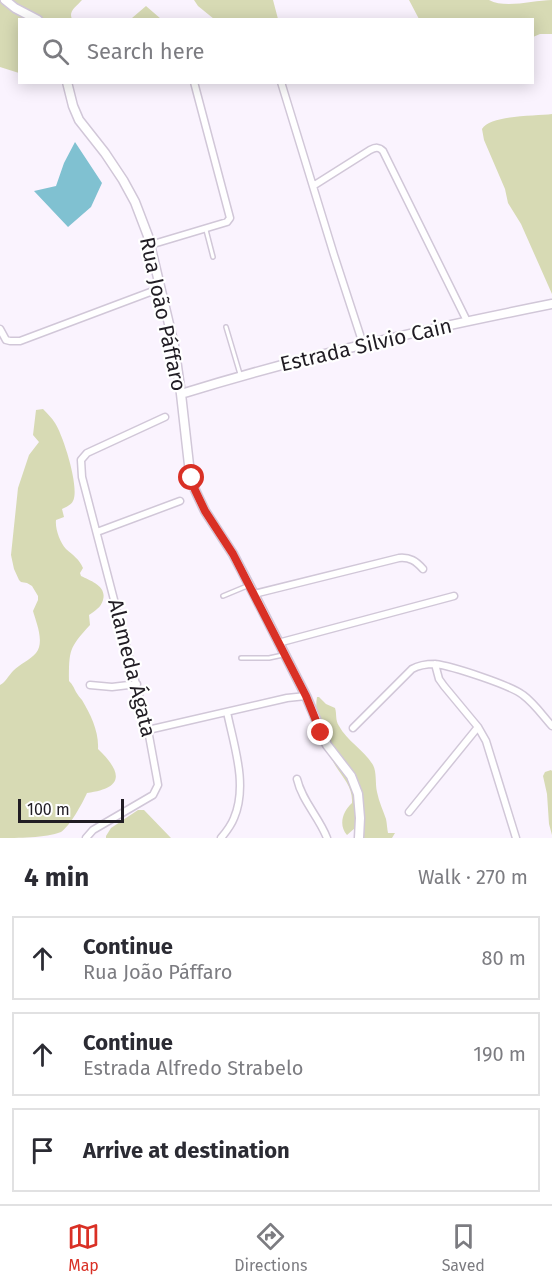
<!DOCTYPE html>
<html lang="en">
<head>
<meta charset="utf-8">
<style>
  body { margin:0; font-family:"Fira Sans",sans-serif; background:#f7f7f7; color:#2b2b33 }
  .scale { position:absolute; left:18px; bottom:15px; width:106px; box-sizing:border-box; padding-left:6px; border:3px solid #211d24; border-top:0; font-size:16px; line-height:21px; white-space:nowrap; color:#211d24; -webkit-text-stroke:4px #fff; paint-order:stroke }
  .stop { position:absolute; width:18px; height:18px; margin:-14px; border:4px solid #d93025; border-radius:50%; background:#fff }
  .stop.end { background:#d93025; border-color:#fff; box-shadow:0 2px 6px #0008 }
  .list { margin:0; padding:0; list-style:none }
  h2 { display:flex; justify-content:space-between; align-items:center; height:78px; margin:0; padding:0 24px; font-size:26px }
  h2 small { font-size:20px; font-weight:400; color:#7c7c81 }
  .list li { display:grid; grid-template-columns:39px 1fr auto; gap:18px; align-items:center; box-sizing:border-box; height:84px; margin:0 12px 12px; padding:0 12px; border:2px solid #e1e1e2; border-radius:0px }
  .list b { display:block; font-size:22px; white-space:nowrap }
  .list p { margin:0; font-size:20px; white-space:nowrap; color:#7c7c81 }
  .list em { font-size:20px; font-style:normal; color:#7c7c81 }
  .icon { flex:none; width:33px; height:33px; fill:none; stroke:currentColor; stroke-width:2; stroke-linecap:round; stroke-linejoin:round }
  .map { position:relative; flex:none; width:552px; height:838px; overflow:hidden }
  .search { position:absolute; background:#fff; box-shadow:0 3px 15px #0003; left:18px; right:18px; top:18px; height:66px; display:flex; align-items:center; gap:15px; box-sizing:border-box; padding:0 21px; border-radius:0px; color:#7c7c81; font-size:22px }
  .sheet { height:366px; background:#fff }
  nav { display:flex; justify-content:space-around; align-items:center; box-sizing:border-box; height:84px; border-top:2px solid #e1e1e2; background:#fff; font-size:16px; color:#7c7c81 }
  nav a { display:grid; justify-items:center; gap:3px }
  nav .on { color:#d93025 }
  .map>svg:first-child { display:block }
  .green { fill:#d7dab4 }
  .water { fill:#80c1d1 }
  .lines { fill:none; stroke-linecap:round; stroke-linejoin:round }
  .lane-casing { stroke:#d1c7d8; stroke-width:6 }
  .street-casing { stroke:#d1c7d8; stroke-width:9 }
  .secondary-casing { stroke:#d1c7d8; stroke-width:11 }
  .lane { stroke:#fff; stroke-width:3 }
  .street { stroke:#fff; stroke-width:6 }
  .secondary { stroke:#fff; stroke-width:8 }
  .route { stroke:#d93025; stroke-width:8 }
  .labels { text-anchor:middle; stroke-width:4.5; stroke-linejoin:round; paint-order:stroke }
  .street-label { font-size:21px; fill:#211d24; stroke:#fff }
</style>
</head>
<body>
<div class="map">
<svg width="552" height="838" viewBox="0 0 552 838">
  <rect width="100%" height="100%" fill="#faf3fe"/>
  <path class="green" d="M0 0H82C77 6 68 11 72 19L20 20 19 73 0 67Z
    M194 0H273L278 19H214L198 6Z
    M409 0H489C506 9 533 0 552 0V34H540L533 37 532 20 419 19Z
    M146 6 161 19H131L132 18Z
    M552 114V294L521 224 508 203 505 189 484 140 482 129C490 115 536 116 552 114Z
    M43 409C47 413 52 418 55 423 63 435 80 488 73 501 71 505 66 507 62 509L64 517 56 520C55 529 60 542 66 549 73 555 79 559 83 568L80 573 81 576C91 581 107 586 103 600 102 603 100 607 97 609 95 611 92 613 89 615L90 625C69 648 69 650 69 681 73 685 74 688 76 692 78 695 80 698 82 700 91 715 99 732 98 749 122 772 125 788 87 793 82 804 70 826 61 832 46 838 17 838 0 838V685C6 682 8 676 13 671 20 664 30 660 36 653 45 642 36 622 33 611L38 600V596L32 586 27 583 21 582 19 580 14 569 11 555 18 488 29 455 39 442 33 435 36 410Z
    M317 697H319L326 704 335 708C337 714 335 720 339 726 347 741 364 750 373 765 377 773 375 783 377 792 379 802 383 810 386 819 387 824 387 828 388 833H395L392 838H358V829L355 828 347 835C338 825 343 811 352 803 353 787 343 778 335 765 325 746 313 719 317 697Z
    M551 770 552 771V835L549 824 547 794 543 776 545 772Z
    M138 810H144L171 838H106V836L111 828Z"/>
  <path class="water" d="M75 142 102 183 91 207 68 227 34 191 56 186 64 163Z"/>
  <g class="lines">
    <g class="lane-casing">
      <path id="lane" d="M206 230 213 257
        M226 327 240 374
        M223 596 247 586
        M241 658H269L283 655"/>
    </g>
    <g class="street-casing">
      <path id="street" d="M281 82 334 255 363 344
        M313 186 370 150C376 147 379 147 383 151L467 321
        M150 245 227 222 230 218 194 82
        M0 329 6 340 10 341H20L161 288
        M97 532 180 501
        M254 594 399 558C410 557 416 561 423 569
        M278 643 454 596
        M435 664 439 679 444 686 478 727 486 741 516 838
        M90 685 112 687 137 684
        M353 728 412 669C419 665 427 664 435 664 452 666 510 685 523 695 534 703 543 716 552 726
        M148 730 287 698 306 696
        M297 779C302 801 319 817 327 838
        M409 812 478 727
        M86 838 93 830 153 795 158 785 157 779 148 730 82 477 81 460 87 453 165 417
        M221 838C226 832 231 826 234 818 248 785 234 746 227 712"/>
    </g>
    <g class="secondary-casing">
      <path id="secondary" d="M5 0 15 8 38 20
        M67 82 73 106 79 120 105 153 123 180 135 202 148 236 174 345 181 394 189 465 195 490 205 511 233 554 254 594 306 696 327 745 351 776 358 794 360 818 359 838
        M181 394C303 356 427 329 552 304"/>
    </g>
    <use href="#lane" class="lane"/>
    <use href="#street" class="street"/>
    <use href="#secondary" class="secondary"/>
  </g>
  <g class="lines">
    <path class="route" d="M192 478 195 490 205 511 233 554 306 696 321 733"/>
  </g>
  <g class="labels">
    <g class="street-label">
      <text transform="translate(163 314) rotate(78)" y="7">Rua João Páffaro</text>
      <text transform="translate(366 345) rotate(-13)" y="7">Estrada Silvio Cain</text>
      <text transform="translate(132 668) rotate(76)" y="7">Alameda Ágata</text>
    </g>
  </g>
</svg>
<div class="scale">100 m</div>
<div class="stop" style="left:192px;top:478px"></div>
<div class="stop end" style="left:321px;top:733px"></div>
<div class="search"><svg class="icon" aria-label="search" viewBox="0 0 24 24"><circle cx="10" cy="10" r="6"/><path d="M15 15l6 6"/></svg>Search here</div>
</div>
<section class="sheet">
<h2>4 min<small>Walk · 270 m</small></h2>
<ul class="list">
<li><svg class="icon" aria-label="ahead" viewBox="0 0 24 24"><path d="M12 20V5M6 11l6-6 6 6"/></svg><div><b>Continue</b><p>Rua João Páffaro</p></div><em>80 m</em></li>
<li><svg class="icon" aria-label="ahead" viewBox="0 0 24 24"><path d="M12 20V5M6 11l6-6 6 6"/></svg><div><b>Continue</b><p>Estrada Alfredo Strabelo</p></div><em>190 m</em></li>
<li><svg class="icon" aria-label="arrive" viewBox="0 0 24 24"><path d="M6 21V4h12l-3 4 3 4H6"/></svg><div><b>Arrive at destination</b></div></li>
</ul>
</section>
<nav>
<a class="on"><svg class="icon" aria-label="map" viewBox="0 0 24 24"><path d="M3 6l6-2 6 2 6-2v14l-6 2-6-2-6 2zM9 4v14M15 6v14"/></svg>Map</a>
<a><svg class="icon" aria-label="directions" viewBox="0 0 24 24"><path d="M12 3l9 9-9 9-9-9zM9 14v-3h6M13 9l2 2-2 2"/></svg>Directions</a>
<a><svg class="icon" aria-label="saved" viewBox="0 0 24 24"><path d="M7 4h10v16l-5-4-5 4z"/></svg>Saved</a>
</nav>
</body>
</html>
